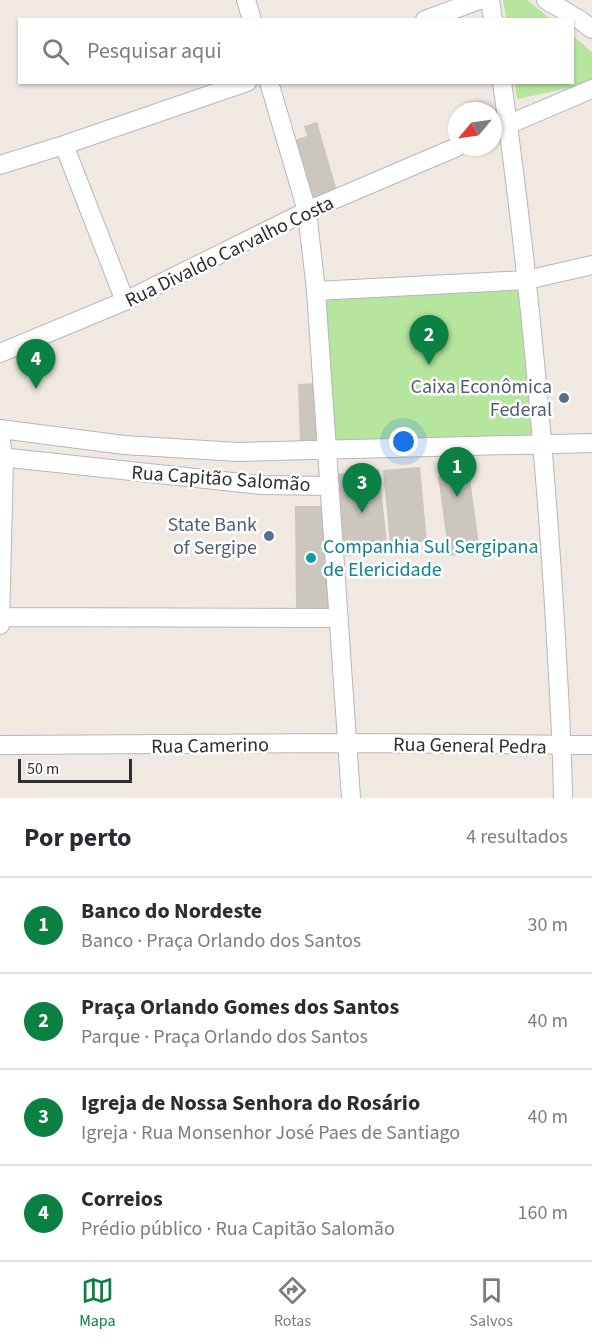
<!DOCTYPE html>
<html lang="pt">
<head>
<meta charset="utf-8">
<style>
  body { margin:0; font-family:"Source Sans 3",sans-serif; background:#f2f2f3; color:#2b2b33 }
  .compass { position:absolute; left:448px; top:102px; width:54px; height:54px; border-radius:50%; background:#fff; box-shadow:0 2px 4px #0004; rotate:241deg }
  .scale { position:absolute; left:18px; bottom:15px; width:114px; box-sizing:border-box; padding-left:6px; border:3px solid #2e2e2e; border-top:0; font-size:16px; line-height:21px; white-space:nowrap; color:#2e2e2e; -webkit-text-stroke:4px #fff; paint-order:stroke }
  .you { position:absolute; left:404px; top:442px; width:21px; height:21px; margin:-15px; border:4px solid #fff; border-radius:50%; background:#1a73e8; box-shadow:0 0 0 9px #1a73e833 }
  .badge { display:grid; place-items:center; width:39px; height:39px; border-radius:50%; background:#0b8043; color:#fff; font-size:20px; font-weight:700 }
  .pin { position:absolute; translate:-50% -50px; filter:drop-shadow(0 2px 3px #0008) }
  .pin::after { content:''; position:absolute; top:32px; width:21px; height:18px; background:inherit; clip-path:polygon(0 0,100% 0,50% 100%) }
  .list { margin:0; padding:0; list-style:none }
  h2 { display:flex; justify-content:space-between; align-items:center; height:78px; margin:0; padding:0 24px; font-size:26px }
  h2 small { font-size:20px; font-weight:400; color:#7c7c81 }
  .list li { display:grid; grid-template-columns:39px 1fr auto; gap:18px; align-items:center; box-sizing:border-box; height:96px; padding:0 24px; border-top:2px solid #e1e1e2 }
  .list b { display:block; font-size:22px; white-space:nowrap }
  .list p { margin:0; font-size:20px; white-space:nowrap; color:#7c7c81 }
  .list em { font-size:20px; font-style:normal; color:#7c7c81 }
  .icon { flex:none; width:33px; height:33px; fill:none; stroke:currentColor; stroke-width:2; stroke-linecap:round; stroke-linejoin:round }
  .map { position:relative; flex:none; width:592px; height:798px; overflow:hidden }
  .search { position:absolute; background:#fff; box-shadow:0 2px 4px #0004; left:18px; right:18px; top:18px; height:66px; display:flex; align-items:center; gap:15px; box-sizing:border-box; padding:0 21px; border-radius:0px; color:#7c7c81; font-size:22px }
  .sheet { height:462px; background:#fff }
  nav { display:flex; justify-content:space-around; align-items:center; box-sizing:border-box; height:84px; border-top:2px solid #e1e1e2; background:#fff; font-size:16px; color:#7c7c81 }
  nav a { display:grid; justify-items:center; gap:3px }
  nav .on { color:#0b8043 }
  .map>svg:first-child { display:block }
  .green { fill:#b6e59e }
  .building { fill:#cbc7bf }
  .lines { fill:none; stroke-linecap:round; stroke-linejoin:round }
  .minor-casing { stroke:#b4b7c1; stroke-width:20 }
  .minor { stroke:#fff; stroke-width:18 }
  .service-dot { fill:#5c6f8a; stroke:#fff; stroke-width:2 }
  .culture-dot { fill:#0f9aa8; stroke:#fff; stroke-width:2 }
  .labels { text-anchor:middle; stroke-width:5; stroke-linejoin:round; paint-order:stroke }
  .street-label { font-size:20px; fill:#2e2e2e; stroke:#fff }
  .service-label { font-size:20px; fill:#4e5e75; stroke:#fff; text-anchor:end }
  .culture-label { font-size:20px; fill:#0d838f; stroke:#fff; text-anchor:start }
</style>
</head>
<body>
<div class="map">
<svg width="592" height="798" viewBox="0 0 592 798">
  <rect width="100%" height="100%" fill="#efe9e1"/>
  <path class="green" d="M503 0H527L551 19H506Z
    M573 36 592 52V83L517 99 515 83 572 82Z
    M523 289 533 438 332 440 325 293Z"/>
  <path class="building" d="M317 122 337 191 311 198 294 140 307 136 304 126Z
    M316 383 319 440 300 441 298 384Z
    M420 467 427 541 390 545 383 470Z
    M379 469 388 552 345 556 336 474Z
    M469 471 480 552 449 556 438 476Z
    M295 506H325L330 612 296 610Z"/>
  <g class="lines">
    <g class="minor-casing">
      <path id="minor" d="M246 0 252 20
        M490 0 493 20
        M546 0 580 20 592 29
        M425 20 479 0
        M269 82 307 211 316 291 351 798
        M502 82C526 251 542 419 553 589 557 659 562 728 563 798
        M493 131 592 89
        M64 145 125 301
        M0 165 64 145 247 82
        M316 291 527 280 592 265
        M0 353 125 301 307 211 457 147
        M0 429 124 445 238 452 592 443
        M0 437 4 458 0 625
        M0 457 261 485 330 486
        M0 617 339 618
        M0 745 348 743 592 745"/>
    </g>
    <use href="#minor" class="minor"/>
  </g>
  <g class="service-dot">
    <circle cx="564" cy="398" r="6"/>
    <circle cx="269" cy="536" r="6"/>
  </g>
  <circle class="culture-dot" cx="311" cy="558" r="6"/>
  <g class="labels">
    <g class="street-label">
      <text transform="translate(229 251) rotate(-26)" y="7">Rua Divaldo Carvalho Costa</text>
      <text transform="translate(221 478) rotate(4)" y="7">Rua Capitão Salomão</text>
      <text transform="translate(210 745) rotate(-1)" y="7">Rua Camerino</text>
      <text transform="translate(470 745) rotate(1)" y="7">Rua General Pedra</text>
    </g>
    <g class="service-label">
      <text x="552" y="393">Caixa Econômica<tspan x="552" dy="23">Federal</tspan></text>
      <text x="257" y="531">State Bank<tspan x="257" dy="23">of Sergipe</tspan></text>
    </g>
    <g class="culture-label">
      <text x="323" y="553">Companhia Sul Sergipana<tspan x="323" dy="23">de Elericidade</tspan></text>
    </g>
  </g>
</svg>
<svg class="compass" viewBox="-18 -18 36 36"><path d="M0-13l5 13h-10z" fill="#e53935"/><path d="M0 13l5-13h-10z" fill="#7c7c81"/></svg>
<div class="scale">50 m</div>
<div class="you"></div>
<div class="pin badge" style="left:457px;top:497px">1</div>
<div class="pin badge" style="left:429px;top:365px">2</div>
<div class="pin badge" style="left:362px;top:513px">3</div>
<div class="pin badge" style="left:36px;top:389px">4</div>
<div class="search"><svg class="icon" aria-label="search" viewBox="0 0 24 24"><circle cx="10" cy="10" r="6"/><path d="M15 15l6 6"/></svg>Pesquisar aqui</div>
</div>
<section class="sheet">
<h2>Por perto<small>4 resultados</small></h2>
<ul class="list">
<li><span class="badge">1</span><div><b>Banco do Nordeste</b><p>Banco · Praça Orlando dos Santos</p></div><em>30 m</em></li>
<li><span class="badge">2</span><div><b>Praça Orlando Gomes dos Santos</b><p>Parque · Praça Orlando dos Santos</p></div><em>40 m</em></li>
<li><span class="badge">3</span><div><b>Igreja de Nossa Senhora do Rosário</b><p>Igreja · Rua Monsenhor José Paes de Santiago</p></div><em>40 m</em></li>
<li><span class="badge">4</span><div><b>Correios</b><p>Prédio público · Rua Capitão Salomão</p></div><em>160 m</em></li>
</ul>
</section>
<nav>
<a class="on"><svg class="icon" aria-label="map" viewBox="0 0 24 24"><path d="M3 6l6-2 6 2 6-2v14l-6 2-6-2-6 2zM9 4v14M15 6v14"/></svg>Mapa</a>
<a><svg class="icon" aria-label="directions" viewBox="0 0 24 24"><path d="M12 3l9 9-9 9-9-9zM9 14v-3h6M13 9l2 2-2 2"/></svg>Rotas</a>
<a><svg class="icon" aria-label="saved" viewBox="0 0 24 24"><path d="M7 4h10v16l-5-4-5 4z"/></svg>Salvos</a>
</nav>
</body>
</html>
